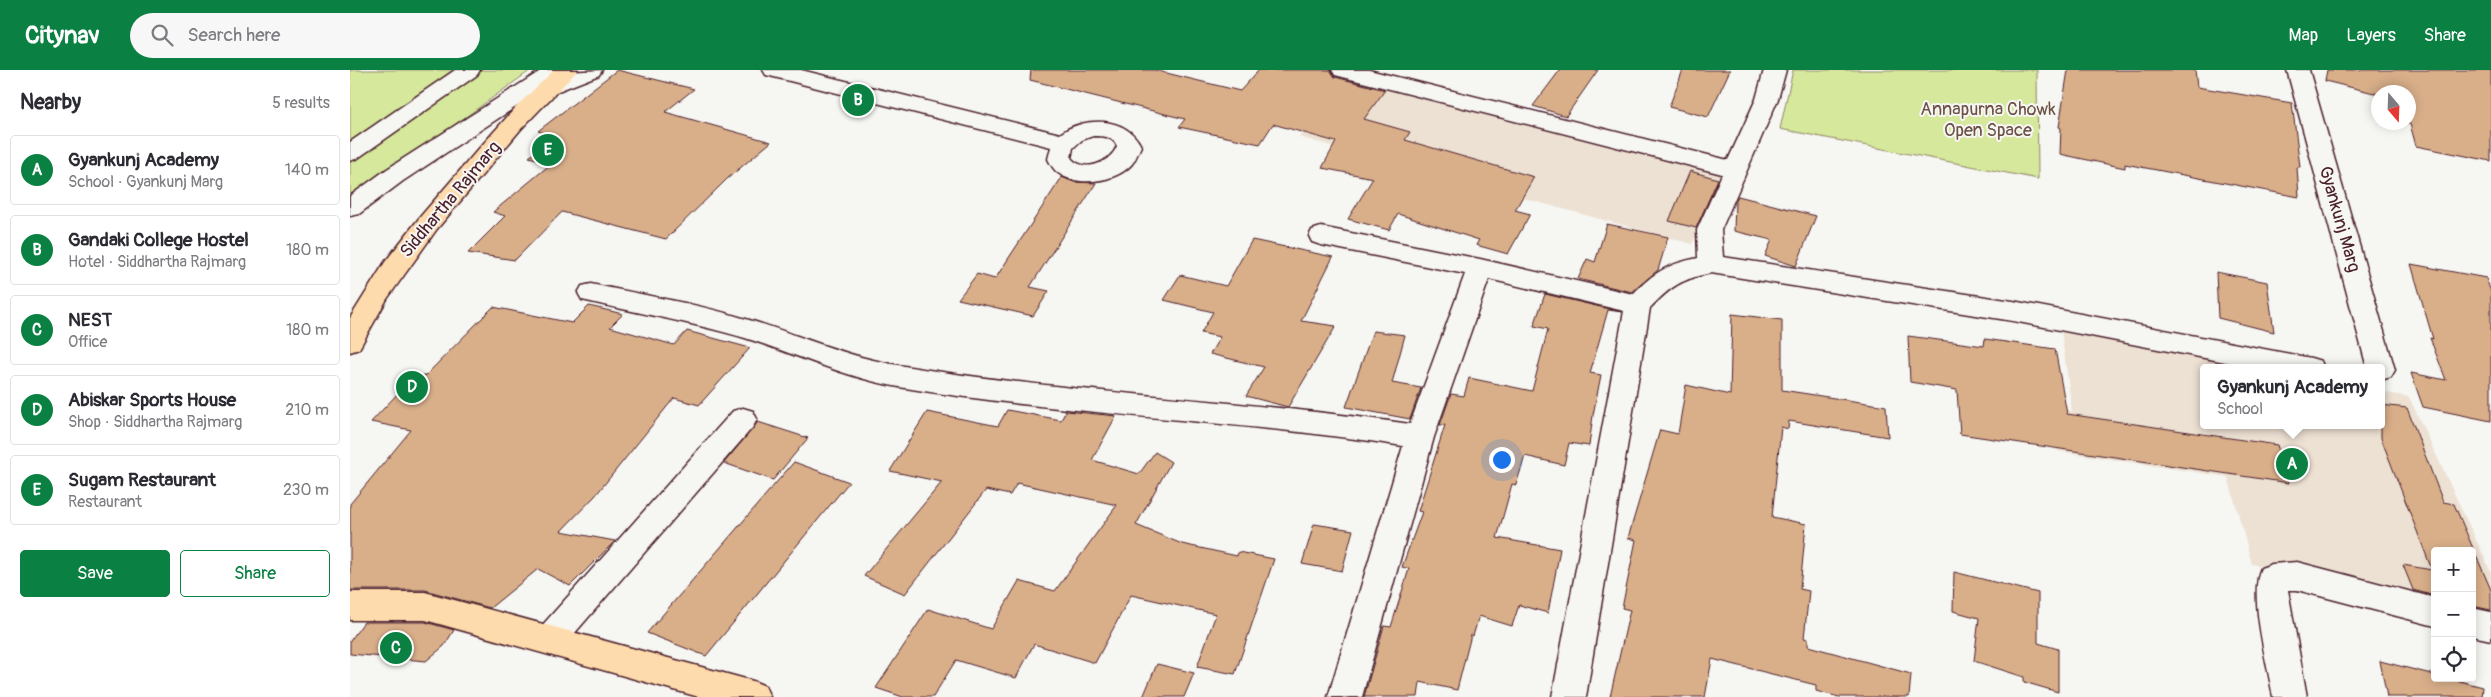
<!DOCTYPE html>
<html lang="en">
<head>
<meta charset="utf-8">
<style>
  body { margin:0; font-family:Pangolin,sans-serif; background:#f7f7f7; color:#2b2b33 }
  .controls { position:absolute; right:15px; bottom:15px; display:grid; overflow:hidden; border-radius:5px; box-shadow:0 2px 12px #0003 }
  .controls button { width:45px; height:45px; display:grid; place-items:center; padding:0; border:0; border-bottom:1px solid #e1e1e2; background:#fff; color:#2b2b33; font:25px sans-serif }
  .compass { position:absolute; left:2021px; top:15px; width:45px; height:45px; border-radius:50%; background:#fff; box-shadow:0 2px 12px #0003; rotate:161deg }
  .you { position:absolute; left:1151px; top:389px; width:18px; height:18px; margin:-12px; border:4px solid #fff; border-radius:50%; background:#1a73e8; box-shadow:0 0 0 8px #1a73e833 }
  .badge { display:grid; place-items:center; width:32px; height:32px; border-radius:50%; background:#0b8043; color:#fff; font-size:16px; font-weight:700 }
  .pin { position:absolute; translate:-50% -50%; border:2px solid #fff; box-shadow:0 1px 5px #0006 }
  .popup { position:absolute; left:1850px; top:294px; width:185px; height:65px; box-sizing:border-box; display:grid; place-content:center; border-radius:5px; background:#fff; filter:drop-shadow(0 1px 4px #0005); font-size:16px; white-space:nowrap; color:#7c7c81 }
  .popup b { font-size:19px; color:#2b2b33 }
  .popup::after { content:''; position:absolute; left:50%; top:100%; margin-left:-10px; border:10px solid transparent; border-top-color:#fff }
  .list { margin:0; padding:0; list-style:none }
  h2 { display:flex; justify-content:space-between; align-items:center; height:65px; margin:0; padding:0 20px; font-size:21px }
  h2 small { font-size:16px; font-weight:400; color:#7c7c81 }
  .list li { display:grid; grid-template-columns:32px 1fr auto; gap:15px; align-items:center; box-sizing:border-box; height:70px; margin:0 10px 10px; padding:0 10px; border:1px solid #e1e1e2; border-radius:5px }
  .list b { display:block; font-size:19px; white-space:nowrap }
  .list p { margin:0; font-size:16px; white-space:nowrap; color:#7c7c81 }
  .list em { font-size:16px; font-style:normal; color:#7c7c81 }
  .actions { display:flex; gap:10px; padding:15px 20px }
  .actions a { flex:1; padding:11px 0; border:1px solid #0b8043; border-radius:5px; text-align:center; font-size:18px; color:#0b8043 }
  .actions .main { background:#0b8043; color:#fff }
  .icon { flex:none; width:28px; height:28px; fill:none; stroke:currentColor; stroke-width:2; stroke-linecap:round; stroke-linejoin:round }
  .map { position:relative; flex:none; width:2141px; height:627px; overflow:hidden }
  header { display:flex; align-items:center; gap:30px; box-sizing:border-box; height:70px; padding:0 25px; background:#0b8043; color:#fff }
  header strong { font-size:24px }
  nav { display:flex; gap:28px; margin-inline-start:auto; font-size:18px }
  .search { width:350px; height:45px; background:#f7f7f7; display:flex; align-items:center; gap:12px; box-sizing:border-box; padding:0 18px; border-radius:28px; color:#7c7c81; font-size:19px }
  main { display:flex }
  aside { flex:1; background:#fff }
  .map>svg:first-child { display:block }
  .built { fill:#ede1d3 }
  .green { fill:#d6e89c; stroke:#908464 }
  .building { fill:#d9af8a; stroke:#4a1f2b }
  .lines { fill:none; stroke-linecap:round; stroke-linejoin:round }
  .minor-casing { stroke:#4a1f2b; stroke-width:3 }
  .major-casing { stroke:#4a1f2b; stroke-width:3 }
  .highway-casing { stroke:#4a1f2b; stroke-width:3 }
  .minor { fill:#f6f6f2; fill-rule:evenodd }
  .major { fill:#fedbac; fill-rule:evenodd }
  .highway { fill:#fedbac; fill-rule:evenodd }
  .labels { text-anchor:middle; stroke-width:4; stroke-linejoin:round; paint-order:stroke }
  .park-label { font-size:18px; fill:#6d5147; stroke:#f6f6f2 }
  .street-label { font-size:18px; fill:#4a1f2b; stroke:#f6f6f2 }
</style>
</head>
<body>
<header>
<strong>Citynav</strong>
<div class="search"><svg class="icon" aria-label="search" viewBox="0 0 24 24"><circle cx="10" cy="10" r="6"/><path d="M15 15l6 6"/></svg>Search here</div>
<nav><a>Map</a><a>Layers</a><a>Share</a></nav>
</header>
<main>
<aside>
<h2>Nearby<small>5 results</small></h2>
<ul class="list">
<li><span class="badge">A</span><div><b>Gyankunj Academy</b><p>School · Gyankunj Marg</p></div><em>140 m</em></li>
<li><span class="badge">B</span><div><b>Gandaki College Hostel</b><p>Hotel · Siddhartha Rajmarg</p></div><em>180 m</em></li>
<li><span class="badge">C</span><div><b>NEST</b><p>Office</p></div><em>180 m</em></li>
<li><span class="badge">D</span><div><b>Abiskar Sports House</b><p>Shop · Siddhartha Rajmarg</p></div><em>210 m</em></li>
<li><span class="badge">E</span><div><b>Sugam Restaurant</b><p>Restaurant</p></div><em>230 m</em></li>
</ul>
<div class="actions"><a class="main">Save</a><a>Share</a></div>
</aside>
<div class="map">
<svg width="2141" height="627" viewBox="0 0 2141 627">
  <rect width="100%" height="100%" fill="#f6f6f2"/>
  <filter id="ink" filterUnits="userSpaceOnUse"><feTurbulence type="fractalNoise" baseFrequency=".02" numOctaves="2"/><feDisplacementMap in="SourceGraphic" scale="10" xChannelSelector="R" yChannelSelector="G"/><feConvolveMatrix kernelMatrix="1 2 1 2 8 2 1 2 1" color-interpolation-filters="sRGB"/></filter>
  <g filter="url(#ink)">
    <path class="built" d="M997 5 1377 99 1342 174 949 67Z
      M1711 260 1908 298H1853V355H2031V322L2059 327 2141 502V548L2122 543V481H2085V535L1902 494 1878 407 1707 381 1700 337 1722 341Z"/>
    <path class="green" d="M0 0H181L0 130Z
      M1443 0H1687L1688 109 1430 59Z"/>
    <path class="building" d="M267 0 344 19 315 42 421 72 377 109 316 169 212 142 165 190 118 183 155 146 143 142 202 93 179 87 205 66 188 61Z
      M681 0H804L890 21 909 0H980L985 7 1035 20 1014 49 1060 62 1055 70 1184 107 1165 140 1180 144 1158 184 1126 175 1129 170 1048 144 1039 160 998 149 1023 108 972 98 986 72 923 54 910 74 829 57 835 49 680 10Z
      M1210 0H1248L1216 46 1183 36Z
      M1333 0H1380L1358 47 1319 37Z
      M1718 0H1845L1847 17 1942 33 1950 97H1947L1949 127 1775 94V98L1710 84 1711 58 1709 57Z
      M1977 0H2141V91L2066 76 2060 54H2056L2058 52V22L2028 24 1975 11Z
      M1340 101 1368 109 1346 158 1319 151Z
      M712 107 724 112 746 113 680 217 699 221 683 246 608 229 627 204 645 209Z
      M1388 126 1466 146 1446 196 1415 186 1422 170 1384 161 1385 132Z
      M1257 154 1318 167 1308 200 1282 222 1228 209 1237 189 1245 192Z
      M902 170 983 187 951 251 986 256 938 337 896 326 914 297 860 284 870 267 851 263 863 242 814 230 830 205 876 216Z
      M2061 194 2136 208 2141 222V351L2073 337 2061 303 2096 310 2080 268 2083 269Z
      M1866 202 1917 212 1924 262 1868 248Z
      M1195 224 1272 242 1258 240 1240 303 1251 305 1243 345 1239 376 1219 373 1214 395 1175 386 1166 415 1162 414 1147 468 1210 479 1198 543 1169 535 1162 556 1129 546 1123 566 1121 565 1107 620 1070 612 1068 627H1014L1034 556 1041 557 1059 499 1052 497 1072 442 1068 441 1095 355H1090L1101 324 1114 326 1119 308 1182 321 1198 259 1184 256Z
      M239 236 273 244 260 257 324 275 337 261 400 278 349 335 324 328 245 426 211 461 265 471 220 516 188 499 140 538 75 520H0V434L61 360 21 352 66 304 75 306 143 237 222 253Z
      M1382 244 1432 250V320L1536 336 1538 367 1439 351 1438 359 1431 357 1422 447 1456 454 1450 519 1459 521 1454 568 1458 569V576L1561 604 1559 627H1489L1466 621V615L1362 589 1355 627H1260L1280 540 1272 538 1286 470 1278 468 1310 360 1328 364 1336 315 1380 325Z
      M1023 261 1055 265 1042 313 1071 318 1060 349 996 337Z
      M1558 266 1634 276 1635 269 1705 279 1717 344 1927 375 1939 413 1610 364 1607 320 1560 312Z
      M2031 335 2057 338 2093 432 2104 434 2141 520V540L2122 536V481H2085V526L2063 520 2053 495 2082 500 2031 368Z
      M657 340 711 350 716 341 766 346 742 390 789 404 805 382 821 392 786 455 832 474 887 486 888 482 924 489 885 604 847 597 866 544 781 525 745 593 684 574 666 608 606 590 583 627H553L526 618 578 539 641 559 669 511 705 521 767 435 667 413 660 425 636 420 555 524 514 506 592 412 540 401 577 342 648 356Z
      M408 352 458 368 423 410 374 393Z
      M444 392 499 412 356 586 297 563Z
      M964 454 1003 460 992 501 952 494Z
      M1604 502 1688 523V573L1708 579V622L1674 612V607L1624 591 1629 548 1603 541Z
      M14 552H75L104 560 94 576 76 591 0 584V571Z
      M2030 591 2085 605V608H2098L2133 617 2132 627H2037Z
      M807 594 844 603 834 627H793Z"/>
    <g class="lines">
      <g class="minor-casing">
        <path id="minor" d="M105 0H130L127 5 8 88 0 91V72Z
          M192 0H218L217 2 252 0 249 5 203 23 195 25 187 23 53 111 9 144 0 146V126L37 99Z
          M413 0H451L710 64C734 46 777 46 791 76 788 82 786 89 782 94 767 112 726 118 707 102 703 99 700 93 698 89L701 77 416 5ZM743 66C753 66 763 66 767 76 761 92 735 104 721 88L723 78 732 70Z
          M982 0H1019L1378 90 1406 29 1414 0H1436L1428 29 1371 160 1373 187 1663 231 1961 288 1971 291 1974 298H1906L1663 251 1361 203C1332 209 1321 216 1300 238L1236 627H1202L1274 241 1139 209 1084 367 1012 627H978L1053 376C886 350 716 345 549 317 496 308 446 284 395 268 345 253 292 244 241 232L232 230 228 223 232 216 241 214C293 225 345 233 396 249 447 264 496 287 548 295 718 324 890 329 1060 354L1115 204 971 175 962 172 959 166 962 160 971 157 1130 189 1283 224C1304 202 1318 194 1348 188L1347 160 1372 104 985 5Z
          M1937 0H1959L2045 300 2041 307 2031 310V298H2017Z
          M393 338 403 341 407 349 403 357 211 579 200 584 189 579 184 569 189 559 383 341Z
          M1947 492 2085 528V556L1947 520H1938L1957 627H1923C1918 596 1898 525 1911 498L1922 494Z
          M2122 538 2141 542V570L2122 566Z"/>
      </g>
      <g class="major-casing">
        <path id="major" d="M0 522H75L403 611 415 616 420 627H349L75 550H0Z"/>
      </g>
      <g class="highway-casing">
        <path id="highway" d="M204 0H228L171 59 87 159 37 229 9 279 0 282V248L35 192 70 147 125 83 166 37Z"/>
      </g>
      <use href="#minor" class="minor"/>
      <use href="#major" class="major"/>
      <use href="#highway" class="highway"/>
    </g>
  </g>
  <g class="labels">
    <g class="park-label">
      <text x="1638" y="45">Annapurna Chowk<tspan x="1638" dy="21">Open Space</tspan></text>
    </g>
    <g class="street-label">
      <text transform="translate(100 129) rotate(-50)" y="6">Siddhartha Rajmarg</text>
      <text transform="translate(1990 149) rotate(74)" y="6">Gyankunj Marg</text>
    </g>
  </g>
</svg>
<div class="controls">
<button>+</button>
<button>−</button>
<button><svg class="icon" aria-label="locate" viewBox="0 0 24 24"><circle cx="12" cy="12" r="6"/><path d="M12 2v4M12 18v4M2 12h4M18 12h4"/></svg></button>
</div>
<svg class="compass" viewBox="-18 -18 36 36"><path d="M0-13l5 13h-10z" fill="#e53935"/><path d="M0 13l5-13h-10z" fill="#7c7c81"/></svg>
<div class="you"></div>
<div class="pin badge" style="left:1942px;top:394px">A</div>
<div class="popup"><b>Gyankunj Academy</b>School</div>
<div class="pin badge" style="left:508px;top:30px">B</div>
<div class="pin badge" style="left:46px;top:578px">C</div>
<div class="pin badge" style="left:62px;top:317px">D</div>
<div class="pin badge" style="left:198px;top:80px">E</div>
</div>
</main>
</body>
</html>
